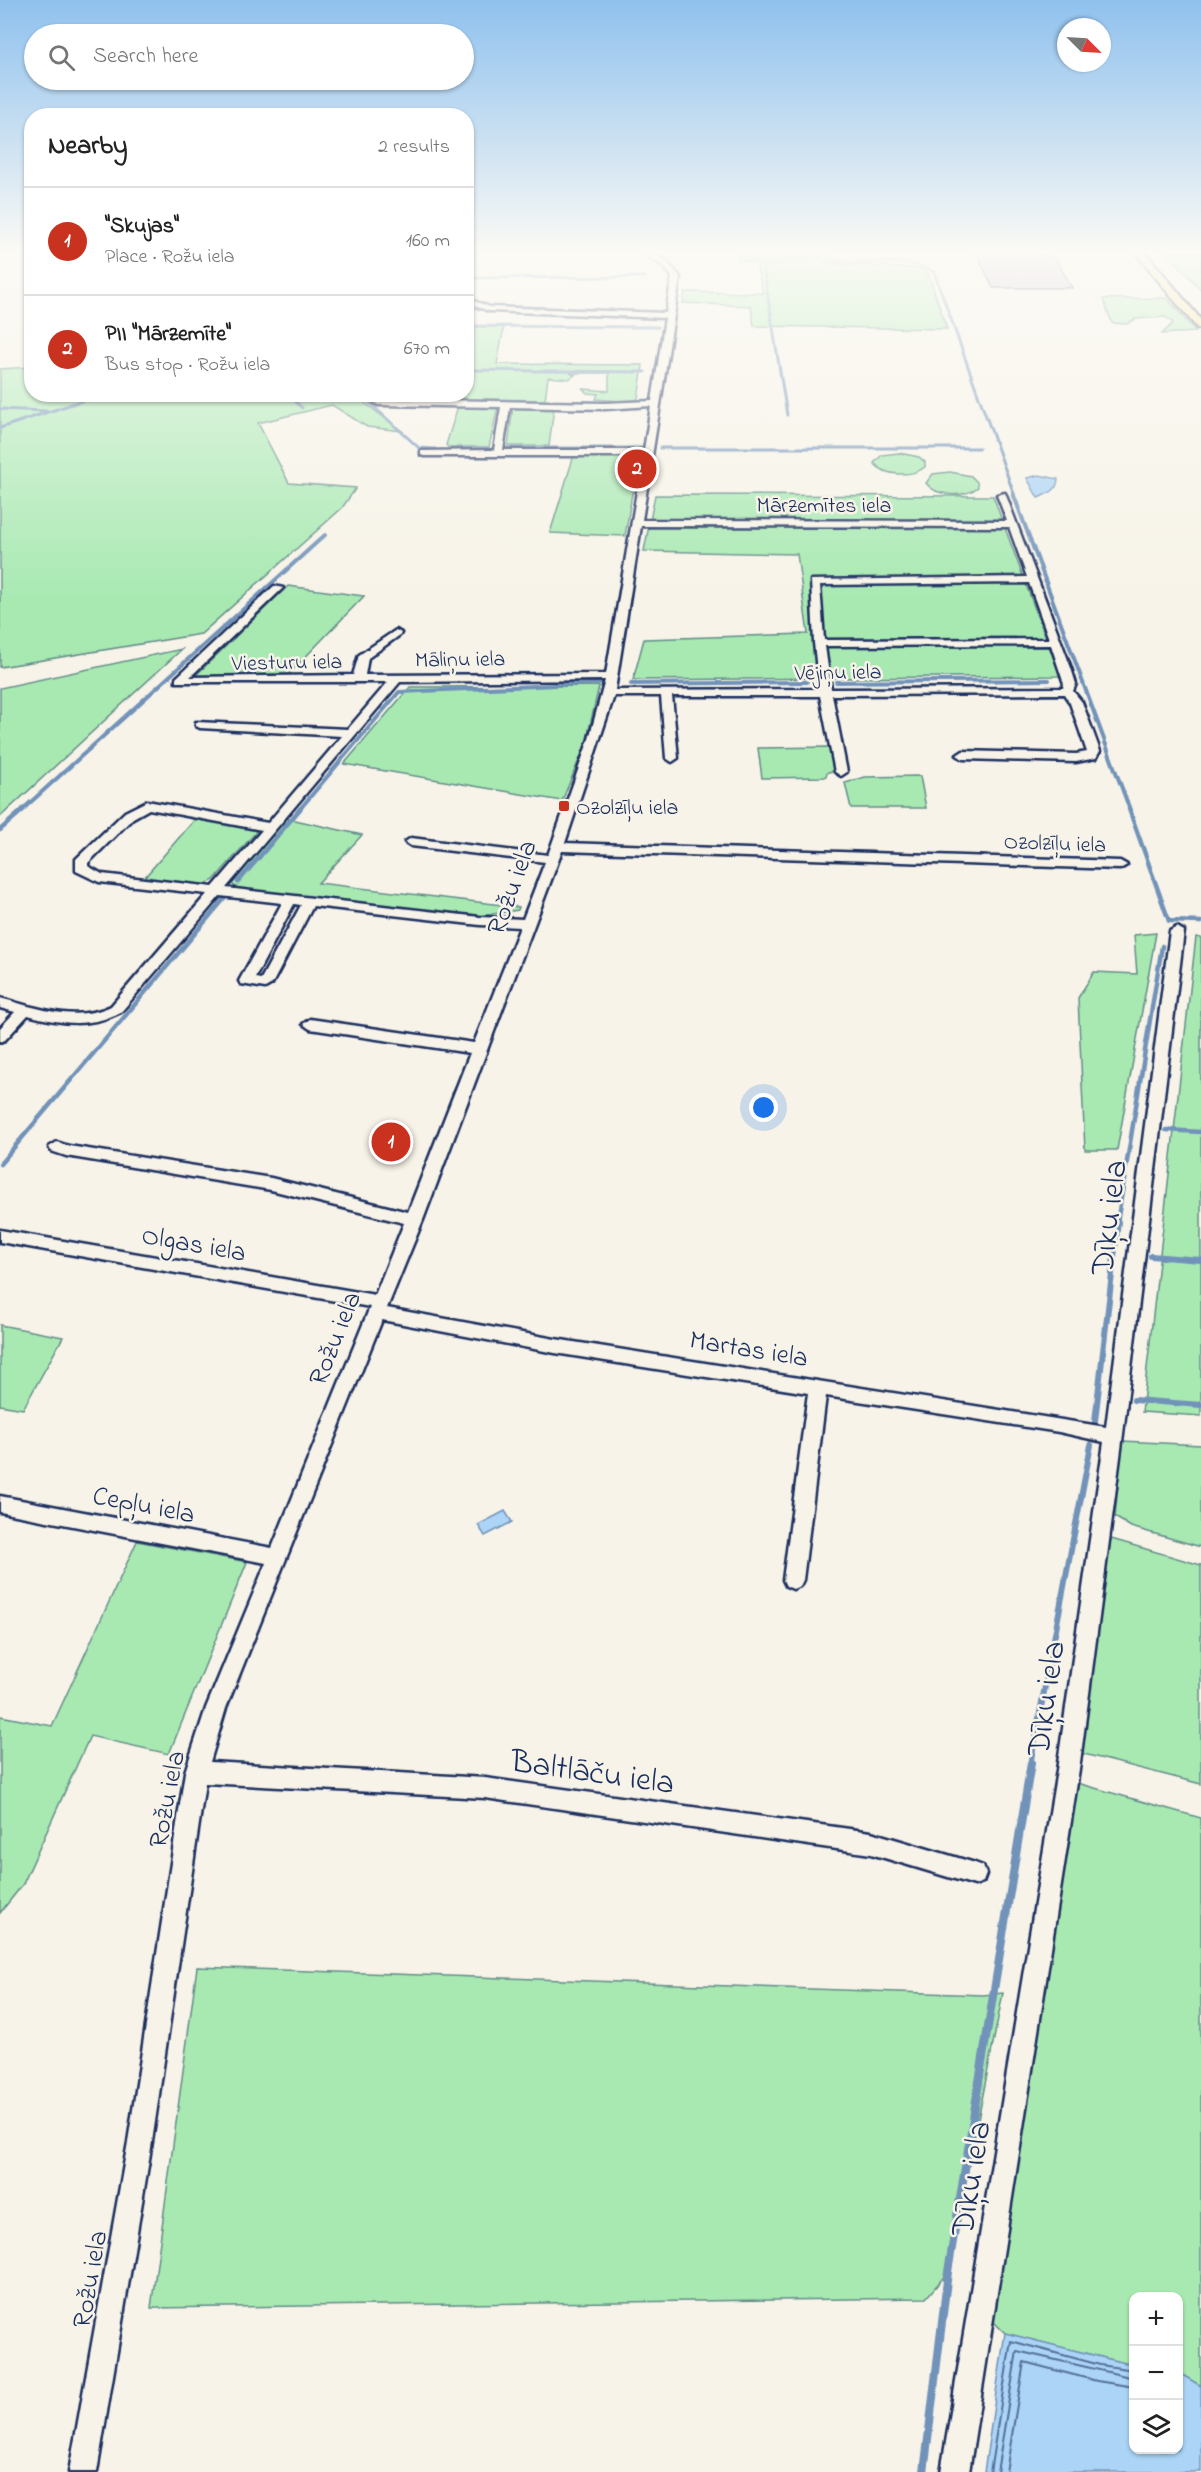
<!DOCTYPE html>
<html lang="en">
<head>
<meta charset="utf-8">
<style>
  body { margin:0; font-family:"Indie Flower",sans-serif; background:#f2f2f2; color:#222 }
  .controls { position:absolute; right:18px; bottom:18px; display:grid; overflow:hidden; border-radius:12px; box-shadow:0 2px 4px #0004 }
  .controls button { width:54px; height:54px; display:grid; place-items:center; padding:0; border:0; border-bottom:2px solid #e0e0e0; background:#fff; color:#222; font:30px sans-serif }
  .compass { position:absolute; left:1057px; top:18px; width:54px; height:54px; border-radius:50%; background:#fff; box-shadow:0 2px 4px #0004; rotate:114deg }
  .you { position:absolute; left:764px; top:1108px; width:21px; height:21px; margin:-15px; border:4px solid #fff; border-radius:50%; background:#1a73e8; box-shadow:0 0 0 9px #1a73e833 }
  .badge { display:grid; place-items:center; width:39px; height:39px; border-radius:50%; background:#c8321e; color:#fff; font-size:20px; font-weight:700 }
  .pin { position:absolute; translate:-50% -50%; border:3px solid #fff; box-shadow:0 2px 6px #0006 }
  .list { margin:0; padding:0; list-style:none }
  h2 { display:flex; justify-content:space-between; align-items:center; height:78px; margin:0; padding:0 24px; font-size:26px }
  h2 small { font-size:20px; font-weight:400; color:#767676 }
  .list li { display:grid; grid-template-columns:39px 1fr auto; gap:18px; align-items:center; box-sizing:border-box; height:108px; padding:0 24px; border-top:2px solid #e0e0e0 }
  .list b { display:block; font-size:22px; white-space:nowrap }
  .list p { margin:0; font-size:20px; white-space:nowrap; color:#767676 }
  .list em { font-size:20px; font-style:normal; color:#767676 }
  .icon { flex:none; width:33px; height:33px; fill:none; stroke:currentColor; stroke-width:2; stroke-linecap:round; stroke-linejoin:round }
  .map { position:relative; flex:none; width:1201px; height:2472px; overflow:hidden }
  .search { position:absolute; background:#fff; box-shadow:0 2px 4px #0004; left:24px; top:24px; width:450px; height:66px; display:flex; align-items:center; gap:15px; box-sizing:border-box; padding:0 21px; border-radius:33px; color:#767676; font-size:22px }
  .panel { position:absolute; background:#fff; box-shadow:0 2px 4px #0004; left:24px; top:108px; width:450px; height:294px; border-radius:24px }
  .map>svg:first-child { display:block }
  .green { fill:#a8e9b2; stroke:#628c88; stroke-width:1.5 }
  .water { fill:#abd4f6; stroke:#7192b9; stroke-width:1.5 }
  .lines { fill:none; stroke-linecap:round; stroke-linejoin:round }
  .shore { stroke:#55719b; stroke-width:2 }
  .stream-far4 { stroke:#7192b9; stroke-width:3 }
  .stream-far3 { stroke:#7192b9; stroke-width:4 }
  .stream-far2 { stroke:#7192b9; stroke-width:4.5 }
  .stream-far1 { stroke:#7192b9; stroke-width:6 }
  .stream { stroke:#7192b9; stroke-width:8 }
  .building { fill:#c1a9d8; stroke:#1b2f5e; stroke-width:1.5 }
  .minor-casing { stroke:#1b2f5e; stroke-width:5 }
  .major-casing { stroke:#1b2f5e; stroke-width:5 }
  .minor { fill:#f7f3e8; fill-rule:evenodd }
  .major { fill:#fadf96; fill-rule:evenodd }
  .poi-dot { fill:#c8321e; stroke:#f7f3e8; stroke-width:2 }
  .labels { text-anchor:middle; stroke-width:5; stroke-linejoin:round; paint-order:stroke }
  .far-street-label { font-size:22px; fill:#1b2f5e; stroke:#f7f3e8 }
  .far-poi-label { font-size:22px; fill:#1b2f5e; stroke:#f7f3e8; text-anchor:start }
  .street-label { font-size:27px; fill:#1b2f5e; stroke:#f7f3e8 }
  .near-street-label { font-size:33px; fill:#1b2f5e; stroke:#f7f3e8 }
</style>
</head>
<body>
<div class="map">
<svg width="1201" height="2472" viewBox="0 0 1201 2472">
  <rect width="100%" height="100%" fill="#f7f3e8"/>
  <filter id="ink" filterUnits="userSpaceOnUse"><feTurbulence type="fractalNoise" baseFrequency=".0167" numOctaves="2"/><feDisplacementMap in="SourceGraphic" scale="12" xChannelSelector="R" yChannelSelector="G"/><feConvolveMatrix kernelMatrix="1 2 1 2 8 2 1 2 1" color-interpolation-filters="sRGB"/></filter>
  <g filter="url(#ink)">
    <path class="green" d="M735 252H820L822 260 836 264 923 269 928 273 947 329 754 326 751 306 683 303 685 292 763 293 756 262 738 261Z
      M1167 252H1201V290Z
      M1167 298 1196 332 1162 334 1173 323 1166 317 1136 319 1127 324 1112 323 1103 299Z
      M467 327H504L497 364 643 365 638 399 630 402 596 399 598 394 587 393 583 389 609 391V373H570L575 375 569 379 548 377 545 400 370 398 357 395 466 394Z
      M31 367 32 394 354 395 402 431 367 427 332 405 258 423 289 483 356 488 342 508 201 634 0 667V369Z
      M458 406 498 407 489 447H448L446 445Z
      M513 407H554L549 446H508Z
      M899 453 919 457 925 462V467C912 477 885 477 874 463L882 455Z
      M631 454 638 457 625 536 550 533 574 455Z
      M950 472 971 476 977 482 978 487C965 498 936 497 926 483L933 474Z
      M655 495 993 496 1060 676 633 680 644 639 808 634 797 554 644 551Z
      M288 586 364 596 289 674 195 676Z
      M182 649 0 817V688Z
      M599 686 586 743 562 801 344 764 410 687Z
      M830 747 834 771 828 772 825 777 762 778 758 748Z
      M920 776 926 808H851L845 783 865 777Z
      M197 817 251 827 256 832 214 880 204 885 144 878Z
      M286 818 362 835 318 883 519 907 518 910 480 916 238 889 232 884Z
      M1156 933 1117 1150H1085L1078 998 1094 972 1137 974 1134 935Z
      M1196 937 1201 938V1416L1142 1412Z
      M0 1325 63 1337 23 1409 0 1405Z
      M1122 1441 1201 1445V1547L1131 1527 1115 1517Z
      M1108 1538 1201 1565V1784L1080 1753Z
      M137 1541 247 1562 169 1754 90 1736 23 1884 0 1913V1716L52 1726Z
      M1077 1783 1201 1818V2386L1179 2373 1178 2296H1134L1133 2365 1005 2333 989 2317Z
      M197 1967 983 1995 1003 1993 948 2272 926 2298 151 2308Z"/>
    <path class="water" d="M1039 475 1058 479C1057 492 1048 493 1038 498L1027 478Z
      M505 1511 512 1522 485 1536 478 1525Z
      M1005 2333 1133 2365 1134 2450H1178L1179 2373 1201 2386V2472H984Z"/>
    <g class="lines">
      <path class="shore" d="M990 2472 1011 2341 1100 2365 1134 2370
        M997 2472 1017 2351 1134 2378
        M1006 2472 1024 2362 1097 2381 1134 2387"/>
      <path class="stream-far4" d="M827 252 830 260C864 268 903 254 934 272L1014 494
        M466 278 645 277
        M466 326 658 327
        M466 370 645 372
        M288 394 302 408
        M360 394 419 448 435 449
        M0 409 46 411
        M787 415 763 266 810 259
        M0 428 102 394
        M450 448H487
        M502 448H641
        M660 448H979"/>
      <path class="stream-far3" d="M1013 493 1130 810
        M836 682 1049 680
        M631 684 807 682
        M22 810 325 535
        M299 810 399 692 600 683"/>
      <path class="stream-far2" d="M1129 809 1169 921 1201 922
        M0 830 24 809
        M238 882 300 809
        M1166 1130 1201 1132
        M0 1164 224 899
        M1117 1223 1162 946"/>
      <path class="stream-far1" d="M1151 1256 1201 1260
        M1134 1400 1201 1405
        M1095 1421 1118 1222
        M1030 1765 1091 1445"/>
      <path class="stream" d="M924 2472 948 2272 1031 1763"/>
    </g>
    <path class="building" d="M976 252H1032L1056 259 1072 288H993Z"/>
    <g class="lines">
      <g class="minor-casing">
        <path id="minor" d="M642 252C659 252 670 264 680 277L642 520 1007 521 997 495 1005 493 1071 668 1076 684 1073 691 1082 702 1100 751 1096 758 1076 762 963 759 957 755 963 751 1076 754 1087 752 1070 703 1064 694 832 695 847 772 841 776 835 772 820 696H672L678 758 672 762 666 758 661 696H614L565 843 1120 861 1127 865 1120 869 562 851 423 1220 387 1308 555 1339 1106 1427 1170 931 1177 927 1184 931 1123 1434 1079 1770 969 2472H941L1057 1770 1104 1442 1059 1432 826 1396 803 1580 800 1586 793 1589 786 1586 783 1580 808 1393 555 1353 382 1320 226 1708 210 1762 485 1778 871 1832 975 1863 983 1866 986 1874 983 1882 975 1885 871 1854 485 1798 205 1783 152 2142 97 2472H69L128 2142 185 1772 206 1708 266 1563 0 1512V1496L272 1548 370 1307 0 1242V1230L375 1295 404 1223 271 1190 66 1156 51 1151 49 1147 57 1142 69 1146 271 1178 408 1212 470 1053 310 1029 303 1024 310 1019 474 1043 520 927 480 925 313 906 272 984 265 988 241 984 239 981 282 903 220 896 121 1012C90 1028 61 1024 28 1015L5 1040 0 1042V1028L15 1012 0 1008V998C37 1008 75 1023 111 1006L207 894 99 882 76 871V859L125 812 147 801 268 823 342 736 200 728 196 726V722L348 729 388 682H176V678L274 586 283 588 190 677 353 675 359 655 396 630 401 633 400 635 368 658 365 675 606 674 643 456H424L421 455V451L494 450 501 407 378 405 374 402 378 399 605 403 652 401 665 318 489 311 466 303V298L490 307 666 313 672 277 664 267ZM651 406 644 450H503L510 407 605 409ZM641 526 1009 527 1027 577 811 580 814 643 819 689 615 690ZM1029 583 1049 639 824 640 820 585ZM1051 645 1064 684 1063 688 831 689 825 646ZM605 680 589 739 548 855 411 838 405 842 411 846 545 862 523 919 480 917 226 888 400 682ZM149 809 262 830 213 887 102 874 88 866V863L133 818ZM294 904 301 905 261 979 255 978Z"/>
      </g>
      <g class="major-casing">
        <path id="major" d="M1135 252H1145L1201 320V329L1197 328Z"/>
      </g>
      <use href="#minor" class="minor"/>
      <use href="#major" class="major"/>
    </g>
  </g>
  <linearGradient id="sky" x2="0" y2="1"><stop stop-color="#8fc1ee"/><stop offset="0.42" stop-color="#fbfaf5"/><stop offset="1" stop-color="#fbfaf5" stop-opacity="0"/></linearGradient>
  <rect width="1201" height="598" fill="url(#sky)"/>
  <rect class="poi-dot" x="558" y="800" width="12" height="12" rx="3"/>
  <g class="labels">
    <g class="far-street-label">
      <text x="824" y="512">Mārzemītes iela</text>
      <text transform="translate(460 658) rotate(-1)" y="8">Māliņu iela</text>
      <text transform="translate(287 661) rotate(-1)" y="8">Viesturu iela</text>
      <text transform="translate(838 671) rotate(-1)" y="8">Vējiņu iela</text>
      <text transform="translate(1055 842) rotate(2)" y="8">Ozolzīļu iela</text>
    </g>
    <g class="far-poi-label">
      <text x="576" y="814">Ozolzīļu iela</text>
    </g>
    <g class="street-label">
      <text transform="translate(511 887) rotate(-70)" y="9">Rožu iela</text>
      <text transform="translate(194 1243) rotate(10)" y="9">Olgas iela</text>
      <text transform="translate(334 1338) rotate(-68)" y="9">Rožu iela</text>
      <text transform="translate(749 1348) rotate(9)" y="9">Martas iela</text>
      <text transform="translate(144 1504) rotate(11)" y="9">Cepļu iela</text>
      <text transform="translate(166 1799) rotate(-79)" y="9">Rožu iela</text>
      <text transform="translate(89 2279) rotate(-80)" y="9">Rožu iela</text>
    </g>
    <g class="near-street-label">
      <text transform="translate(1107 1217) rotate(-83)" y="12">Dīķu iela</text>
      <text transform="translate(1044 1698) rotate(-82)" y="12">Dīķu iela</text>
      <text transform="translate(593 1770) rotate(8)" y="12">Baltlāču iela</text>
      <text transform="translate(969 2178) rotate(-81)" y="12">Dīķu iela</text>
    </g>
  </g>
</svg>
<div class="controls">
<button>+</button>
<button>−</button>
<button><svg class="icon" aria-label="layers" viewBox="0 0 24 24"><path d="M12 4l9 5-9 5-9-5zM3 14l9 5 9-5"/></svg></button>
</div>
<svg class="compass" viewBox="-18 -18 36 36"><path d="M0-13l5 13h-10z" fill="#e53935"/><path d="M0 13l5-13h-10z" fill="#767676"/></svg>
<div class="you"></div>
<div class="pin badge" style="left:391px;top:1142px">1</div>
<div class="pin badge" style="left:637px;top:469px">2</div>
<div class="search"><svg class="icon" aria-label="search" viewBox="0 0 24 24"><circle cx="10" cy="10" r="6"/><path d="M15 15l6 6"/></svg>Search here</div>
<section class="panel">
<h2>Nearby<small>2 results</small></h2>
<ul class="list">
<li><span class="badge">1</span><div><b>&quot;Skujas&quot;</b><p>Place · Rožu iela</p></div><em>160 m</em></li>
<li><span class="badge">2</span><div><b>PII &quot;Mārzemīte&quot;</b><p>Bus stop · Rožu iela</p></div><em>670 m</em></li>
</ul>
</section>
</div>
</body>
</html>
